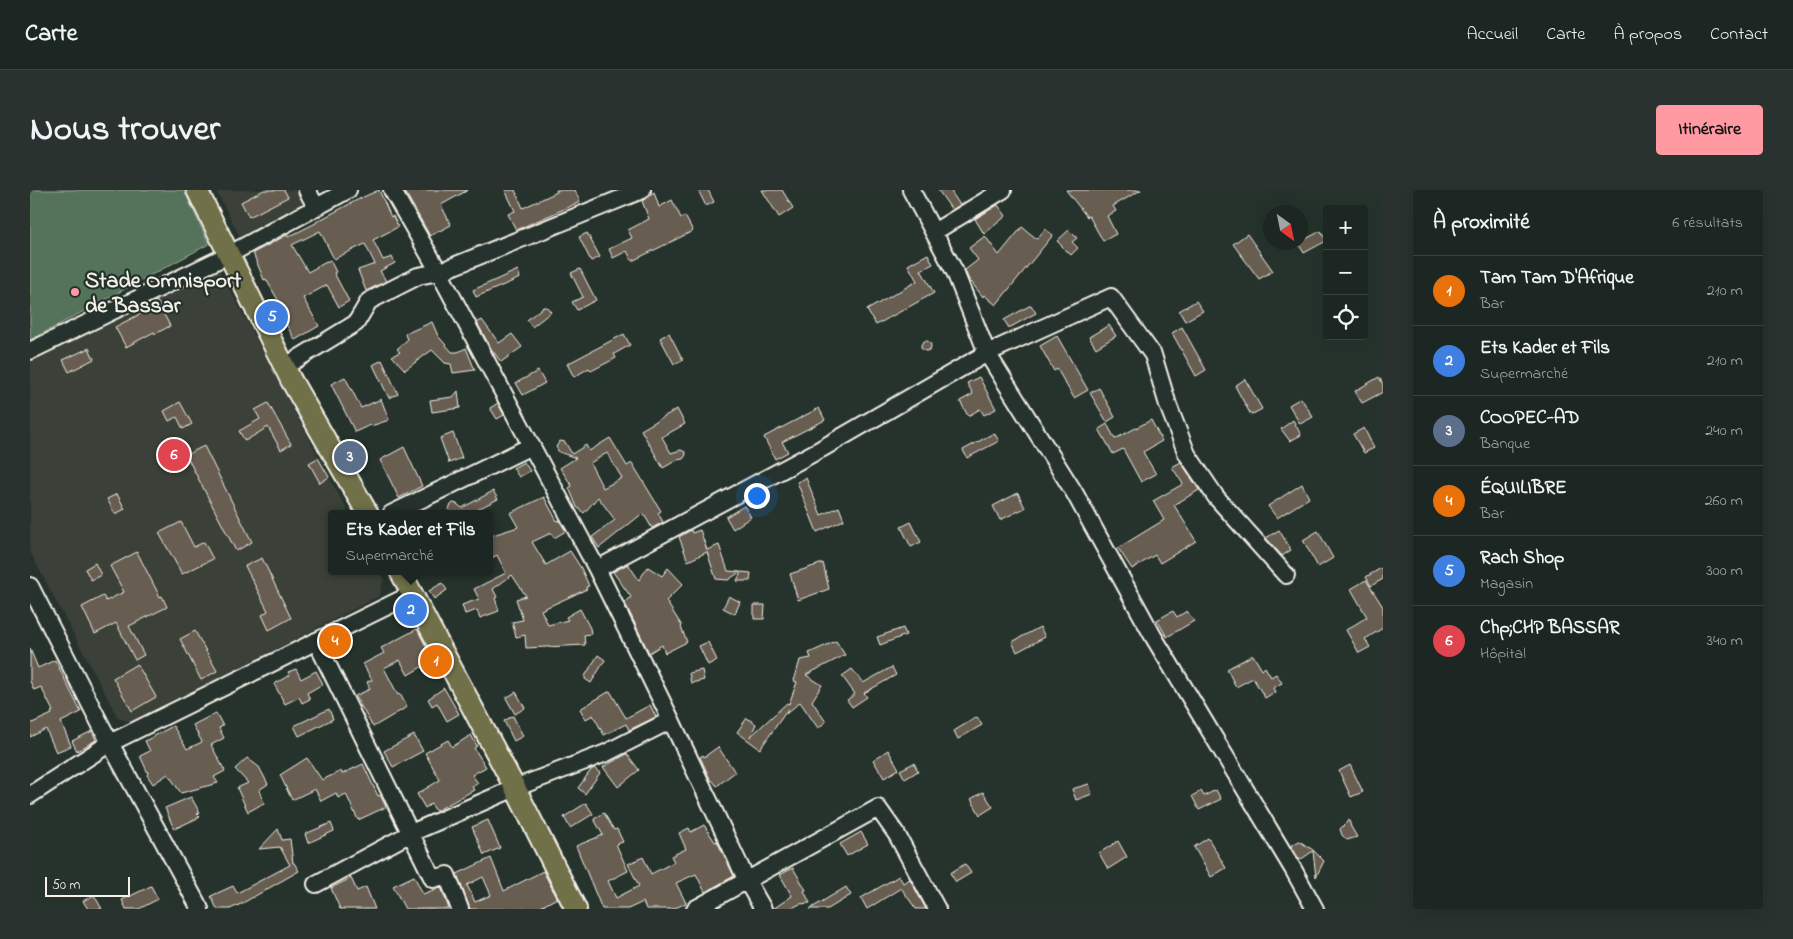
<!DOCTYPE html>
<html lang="fr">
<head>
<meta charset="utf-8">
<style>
  body { margin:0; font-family:"Indie Flower",sans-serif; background:#29322f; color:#f1f3f6 }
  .controls { position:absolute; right:15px; top:15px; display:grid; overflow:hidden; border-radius:5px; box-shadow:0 5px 20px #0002 }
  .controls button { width:45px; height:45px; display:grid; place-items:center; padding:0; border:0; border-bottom:1px solid #3a4340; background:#1c2622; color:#f1f3f6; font:25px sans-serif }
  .compass { position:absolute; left:1233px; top:15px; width:45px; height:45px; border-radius:50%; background:#1c2622; box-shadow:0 5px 20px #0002; rotate:147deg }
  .scale { position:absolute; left:15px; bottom:12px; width:85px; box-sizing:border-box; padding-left:5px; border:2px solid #f4f1e8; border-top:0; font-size:14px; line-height:18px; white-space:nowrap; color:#f4f1e8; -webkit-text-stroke:4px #26332d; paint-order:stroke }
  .you { position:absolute; left:726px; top:305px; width:18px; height:18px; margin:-12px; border:4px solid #fff; border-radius:50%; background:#1a73e8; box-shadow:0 0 0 8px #1a73e833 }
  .badge { display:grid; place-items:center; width:32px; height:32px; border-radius:50%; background:#ff9aa2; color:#fff; font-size:16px; font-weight:700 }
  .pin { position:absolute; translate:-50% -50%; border:2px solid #fff; box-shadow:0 1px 5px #0006 }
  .popup { position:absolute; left:298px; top:320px; width:165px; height:65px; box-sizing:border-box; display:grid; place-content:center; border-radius:5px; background:#1c2622; filter:drop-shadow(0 1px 4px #0005); font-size:16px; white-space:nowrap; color:#a0a5a5 }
  .popup b { font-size:19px; color:#f1f3f6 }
  .popup::after { content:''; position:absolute; left:50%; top:100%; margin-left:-10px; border:10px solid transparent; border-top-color:#1c2622 }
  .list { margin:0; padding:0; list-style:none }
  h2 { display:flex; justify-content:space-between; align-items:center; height:65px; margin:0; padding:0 20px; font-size:21px }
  h2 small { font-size:16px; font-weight:400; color:#a0a5a5 }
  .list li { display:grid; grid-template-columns:32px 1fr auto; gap:15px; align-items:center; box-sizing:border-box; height:70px; padding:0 20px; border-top:1px solid #3a4340 }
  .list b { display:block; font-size:19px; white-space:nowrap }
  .list p { margin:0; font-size:16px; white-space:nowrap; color:#a0a5a5 }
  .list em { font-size:16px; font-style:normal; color:#a0a5a5 }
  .icon { flex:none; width:28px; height:28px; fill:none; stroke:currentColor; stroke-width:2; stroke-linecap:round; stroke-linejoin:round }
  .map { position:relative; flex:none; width:1353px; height:719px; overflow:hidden; border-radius:5px }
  header { display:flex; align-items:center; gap:30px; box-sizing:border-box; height:70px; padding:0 25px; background:#1c2622; border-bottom:1px solid #3a4340 }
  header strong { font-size:24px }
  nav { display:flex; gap:28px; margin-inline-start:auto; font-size:18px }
  .intro { display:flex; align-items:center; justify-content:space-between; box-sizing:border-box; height:120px; padding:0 30px }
  h1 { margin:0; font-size:35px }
  .button { padding:12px 22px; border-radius:5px; background:#ff9aa2; color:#111; font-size:18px; font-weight:700 }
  main { display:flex; gap:30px; padding:0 30px }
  aside { flex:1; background:#1c2622; border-radius:5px; box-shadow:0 5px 20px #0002 }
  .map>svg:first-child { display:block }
  .built { fill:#3a4038 }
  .green { fill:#54725a; stroke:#a4b2a1 }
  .building { fill:#675d51; stroke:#f4f1e8; fill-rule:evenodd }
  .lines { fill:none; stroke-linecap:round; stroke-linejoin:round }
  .minor-casing { stroke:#f4f1e8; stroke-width:20 }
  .major-casing { stroke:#f4f1e8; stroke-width:24 }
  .minor { stroke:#26332d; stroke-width:16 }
  .major { stroke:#70704a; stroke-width:20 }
  .poi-dot { fill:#ff9aa2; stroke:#26332d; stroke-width:2 }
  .labels { text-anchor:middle; stroke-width:4.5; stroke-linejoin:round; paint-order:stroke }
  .poi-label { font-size:22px; font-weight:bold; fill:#f4f1e8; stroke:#26332d; text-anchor:start }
</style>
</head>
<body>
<header>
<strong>Carte</strong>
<nav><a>Accueil</a><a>Carte</a><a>À propos</a><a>Contact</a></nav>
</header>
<div class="intro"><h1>Nous trouver</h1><a class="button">Itinéraire</a></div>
<main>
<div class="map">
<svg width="1353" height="719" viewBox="0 0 1353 719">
  <rect width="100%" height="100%" fill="#26332d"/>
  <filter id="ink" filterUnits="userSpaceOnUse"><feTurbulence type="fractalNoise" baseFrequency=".02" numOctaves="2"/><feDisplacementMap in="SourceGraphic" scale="10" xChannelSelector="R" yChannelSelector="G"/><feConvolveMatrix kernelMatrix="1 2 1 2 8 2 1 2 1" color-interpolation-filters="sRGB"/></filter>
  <g filter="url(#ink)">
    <path class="built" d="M186 0H268L275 13 210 47Z
      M177 76 190 81 319 324H302V381H350L354 389 349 406 104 533 88 528 0 362V169Z"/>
    <path class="green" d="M0 0H154L179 54 0 150Z"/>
    <path class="building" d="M234 0H254L258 7 219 27 211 12Z
      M349 0 361 27 363 26 368 37 343 50 353 70 362 67 365 73 350 81 356 91 336 101 328 80 345 74 335 54 304 69 290 41 262 55 278 82 300 70 306 82 304 83 319 111 309 117 297 95 273 108 289 136 265 150 252 127 256 124 236 89 234 90 223 63 257 45 258 47 286 33V32L329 9Z
      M374 0H438L411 15 421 35 400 46Z
      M475 0H485L493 18 527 2 526 0H545L550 12 486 40 478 24 485 21Z
      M668 0H678L684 12 676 16Z
      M732 0H752L763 18 749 27Z
      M908 0H920L930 15 922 20Z
      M1036 0H1111L1083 16 1086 21 1077 26 1086 44 1073 51 1059 26 1057 27Z
      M624 2 629 17 642 10 651 28 655 26 663 41 602 71 597 61 583 68 579 59 602 48 598 40 619 29 612 11Z
      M968 15 976 26 954 44 945 29Z
      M992 37 1007 49 1015 39 1023 45 966 115 954 105 953 107 938 88 935 80 948 70 939 58 955 46 969 65Z
      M1039 40 1047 48 1042 52 1048 58 1041 65 1027 51Z
      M1291 41 1296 51 1274 63 1268 53Z
      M557 43 570 67 561 71 549 47Z
      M1217 44 1243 81 1229 89 1203 54Z
      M898 64 903 74 891 80 904 103 846 135 837 120 887 91 878 75Z
      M550 79 566 110 547 120 542 112 553 107 541 83Z
      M488 80 490 88 446 107 443 100Z
      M127 111 140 136 125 144 124 142 96 157 85 137 114 122 111 118Z
      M1166 111 1173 121 1155 131 1149 121Z
      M1001 115 1006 123 979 138 974 130Z
      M513 117H517L521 122 502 137 497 130Z
      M452 130 469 153 482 144 492 157 471 172 462 160 447 133Z
      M402 132 408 146 422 162H428L436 158 445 180 423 183 421 174 415 173 402 160 375 180 362 166 370 162 367 159 377 150 375 144Z
      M1079 135 1086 146 1066 158 1059 147Z
      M1152 137 1176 180 1166 186 1142 143Z
      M639 143 653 170 644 174 630 148Z
      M594 144 600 155 584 164 586 168 561 181 559 178 544 187 537 174Z
      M1027 146 1058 200 1044 208 1027 179 1024 181 1010 156Z
      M891 156a5 5 0 1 1 10 0a5 5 0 1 1-10 0Z
      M59 158 64 169 39 182 33 170Z
      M352 170 368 204 359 208 343 175Z
      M508 181 515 193 493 205 486 193Z
      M315 187 331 218 351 209 359 230 341 236 340 235 325 242 301 194Z
      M949 187 966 219 954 225 950 219 938 226 930 211 943 204 937 193Z
      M1349 187 1353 194V202L1332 213 1325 201Z
      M1215 189 1232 219 1221 225 1205 196Z
      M1069 198 1085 227 1077 232 1060 203Z
      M428 201 430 218 402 222 400 210 423 207Z
      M1271 208 1283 227 1270 234 1259 215Z
      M150 212 162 234 153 239 147 227 139 231 134 221Z
      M238 213 261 254 251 260 238 237 215 251 209 241 230 229 225 220Z
      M468 213 474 225 467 229 460 218Z
      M789 218 795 230 752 252 758 262 745 269 734 247Z
      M647 219 655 234 632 247 641 263 651 260 655 262 656 265 653 269 647 270 633 278 611 240Z
      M1121 230 1132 251 1113 262 1126 284 1111 292 1093 259 1083 264 1069 239 1077 234 1085 249Z
      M1263 230 1271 245 1260 251 1251 239Z
      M1334 238 1344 258 1334 263 1323 244Z
      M423 243 432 268 419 273 410 248Z
      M964 243 969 251 937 268 933 260Z
      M580 248 597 276 602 273 631 321 628 323 633 332 622 338 613 323 569 358 562 347 585 330 568 307 554 323 547 317 539 298 542 296 530 278 546 268 529 262 526 257 530 251 535 252 542 264 556 255 559 261ZM577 263 592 288 573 298 560 273Z
      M174 256 222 352 206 361 156 265Z
      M374 257 392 296 369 308 350 270Z
      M288 268 299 287 290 293 279 273Z
      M494 272 500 281 489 287 483 278Z
      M1151 272 1169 300 1144 315 1166 351 1130 373 1125 365 1102 379 1088 358 1134 330 1123 311 1153 294 1142 277Z
      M776 288 791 325 809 317 814 330 787 342 767 292Z
      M1272 294 1279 308 1247 328 1238 316Z
      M463 301 468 309 448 319 450 324H422L419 320 420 316 423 313 427 314 432 318Z
      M988 303 995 318 970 330 963 316Z
      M87 304 95 319 85 324 77 309Z
      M514 307 527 331 529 330 536 341 524 348 521 343 502 352 516 375 540 361 551 378 559 396 556 397 557 399 511 420 518 435 538 430 536 427 550 419 560 438 561 444 554 445 555 455 496 458 495 445 486 447 482 432 493 430 486 409 496 406 482 385 463 399 467 407 465 408 469 421 450 428 447 420 435 424 432 415 449 409 444 399 476 383 467 365 460 369V346L488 337 480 323Z
      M714 316 721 327 703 339 696 327Z
      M151 332 164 357 174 352 183 369 152 384 129 343Z
      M881 332 891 352 881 357 871 337Z
      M661 340 662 343 670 340 677 360 689 355 698 381 710 382 698 390 686 389 677 362 658 371 649 347Z
      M1249 340 1261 360 1252 366 1236 348Z
      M1288 341 1303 368 1288 377 1273 350Z
      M107 362 130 407 132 406 137 417 99 436 114 465 105 470 86 433 65 444 52 417 73 406 76 411 94 402 80 376Z
      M232 368 261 428 239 440 232 425 238 421 215 376Z
      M65 373 71 385 61 390 55 379Z
      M793 373 799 399 768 410 760 384Z
      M598 374 609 390 618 377 632 386 638 378 653 394 636 411 652 436 651 437 657 452 635 463 632 455 619 463 595 413 601 407 583 382Z
      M1353 377V389L1341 396 1336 387Z
      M711 382 721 383 720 391H707Z
      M1336 390 1353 417V438L1335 449 1340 457 1329 463 1316 440 1337 427 1321 399Z
      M412 393 417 400 404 409 399 401Z
      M699 406 710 412 705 424 693 418Z
      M724 415H735L734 429H724Z
      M1143 421 1147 427 1157 421 1164 431 1137 447 1127 430Z
      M1010 437 1015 447 987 462 982 452Z
      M873 438 876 445 850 455 847 447Z
      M387 439 399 462 395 464 400 472 378 485 370 470 354 478 368 505 370 504 377 517 343 537 325 506 340 499 337 492 342 490 333 474 354 463 351 458Z
      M165 441 187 481 171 490 150 449Z
      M806 451 815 465 776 485 792 495 782 511 796 532 788 538 770 512 756 524 758 519 730 559 707 542 717 528 726 534 720 547 757 513 759 514 767 492 764 491 770 470 781 468 779 463Z
      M678 452 687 470 678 475 669 456Z
      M0 459 8 478 25 470 51 522 31 532 41 556 26 562 16 539 0 547V534L22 524 21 522 23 521 11 497 4 500 0 491Z
      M568 465 575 470 561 493 555 489V486Z
      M1223 465 1232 480 1235 477 1241 487 1246 484 1252 493 1243 498 1245 502 1235 508 1223 488 1206 497 1197 479Z
      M107 474 126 507 102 521 83 488Z
      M862 477 866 485 834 503 837 507 822 517 817 510 825 504 812 486 822 479 833 493Z
      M266 479 271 489 286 481 293 494 277 503 280 509 272 513 269 507 255 514 244 494 260 485 258 482Z
      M672 480 674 490 661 493 659 483Z
      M414 498 429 524 417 531 407 513 402 516 398 509Z
      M580 501 596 528 620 515 626 527 599 540 596 534 574 545 563 525 556 529 550 519Z
      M486 502 495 518 485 524 476 508Z
      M299 519 303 529 269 546 264 536Z
      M186 523 193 536 189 538 194 548 181 555 195 581 184 587 188 593 151 603 138 584 123 594 117 585 118 583 110 566 120 561 115 551 143 536 157 559 172 552 163 535Z
      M483 526 493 546 484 551 474 531Z
      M947 527 952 535 928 549 924 541Z
      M62 541 66 550 47 561 42 551Z
      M384 545 393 561 363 577 354 561Z
      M441 545 447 556 444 558 456 577 442 585 448 593 442 597 444 600 406 621 401 614 395 618 387 604 410 590 395 563 418 550 422 557Z
      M688 557 705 582 687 596 682 590 681 591 670 567 673 565 674 567Z
      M858 560 869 579 854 588 843 570Z
      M597 564 609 580 588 597 573 577Z
      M217 568 229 577 238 594 229 600 234 613 218 622 207 598 218 593 205 579Z
      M277 568 292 590 311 581 312 584 333 574 348 606 350 605 356 617 328 630 316 604 308 608 306 603 291 611 285 599 262 610 250 585Z
      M884 573 888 581 875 589 870 580Z
      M1320 575 1333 602 1321 607 1309 581Z
      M564 578 570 583 555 604 548 598 561 580Z
      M1059 594 1062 604 1046 610 1042 599Z
      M1186 600 1191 609 1169 620 1162 606 1171 601 1174 606Z
      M953 602 963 617 950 625 941 609Z
      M161 607 170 623 167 624 170 627 144 639 135 618Z
      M556 613 563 624 540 638 534 627Z
      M574 623 584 640 587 639 593 652 586 654 598 681 578 691 586 708 609 696 598 674 613 667 621 684 644 672 641 666 656 659 649 643 659 638 661 642 674 635 685 652 687 651 704 686 675 702 666 684 646 693 656 713 643 719H616L613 712 598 719H572L546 656 573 645 564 629Z
      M458 630 470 658 454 665 442 637Z
      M1319 630 1321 637 1327 647 1317 650 1312 645 1310 639Z
      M301 633 304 641 278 653 275 644Z
      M248 639 252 650 260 649 263 673H264L269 681 211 714 200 719H187L181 706 203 696 207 703 260 675 250 657 229 659Z
      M831 642 838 654 817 666 810 654Z
      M1178 648 1196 678 1181 687 1164 657Z
      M1088 651 1097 667 1078 679 1069 663Z
      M1269 651 1283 660 1294 671 1286 687 1283 661 1270 670 1261 656Z
      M461 668 474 701 513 681 527 708 507 719H440L427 684ZM453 687 461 705 445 712 437 695Z
      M935 674 941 683 926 692 920 683Z
      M763 678 776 700 774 701 780 713 770 714 760 719H743L762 706 750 685Z
      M384 686 393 704 411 697 419 719H375L363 696Z
      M869 686 873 693 880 689 896 719H886L871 698 837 719 831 708Z
      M321 688 327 701 336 697 345 719H310L301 698Z
      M121 696 128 709 109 719H96L92 710Z
      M816 697 821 705 798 719H780Z
      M64 705 72 719H58L53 711Z"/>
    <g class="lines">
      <g class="minor-casing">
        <path id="minor" d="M277 0 286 17
          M362 0 409 82 567 379 641 530 717 691 733 719
          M881 0 925 82 957 163 1044 302 1123 446 1263 679 1285 719
          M904 42 973 0
          M0 161 200 64 318 0
          M254 177 326 133 339 111 388 86 409 82 612 0
          M361 324 501 256
          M567 379 791 259 957 163 1081 107 1123 165 1138 215 1157 264 1186 307 1256 385
          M0 396 80 553 170 719
          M286 451 403 689 417 685 430 719
          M0 605 80 553 382 404
          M286 694 381 643 485 598 576 563 641 530
          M665 719 848 618 867 645 907 719"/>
      </g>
      <g class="major-casing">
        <path id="major" d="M167 0 261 190 338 324
          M370 381 485 598 546 719"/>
      </g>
      <use href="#minor" class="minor"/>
      <use href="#major" class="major"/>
    </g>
  </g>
  <circle class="poi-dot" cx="45" cy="102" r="5"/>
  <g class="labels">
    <g class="poi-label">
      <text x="55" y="97">Stade Omnisport<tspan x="55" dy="25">de Bassar</tspan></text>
    </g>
  </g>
</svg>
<div class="controls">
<button>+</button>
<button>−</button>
<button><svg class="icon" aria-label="locate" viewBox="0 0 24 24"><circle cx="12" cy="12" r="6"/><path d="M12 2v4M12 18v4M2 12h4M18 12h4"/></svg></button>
</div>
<svg class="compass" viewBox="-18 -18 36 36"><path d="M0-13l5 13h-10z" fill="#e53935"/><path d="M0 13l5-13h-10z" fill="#a0a5a5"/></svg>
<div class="scale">50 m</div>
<div class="you"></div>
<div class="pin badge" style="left:406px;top:471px;background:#e8710a">1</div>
<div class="pin badge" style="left:381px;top:420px;background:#3f7fe0">2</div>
<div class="popup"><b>Ets Kader et Fils</b>Supermarché</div>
<div class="pin badge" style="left:320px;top:267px;background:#5c6f8a">3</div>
<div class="pin badge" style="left:305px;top:451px;background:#e8710a">4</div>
<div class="pin badge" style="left:242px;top:127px;background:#3f7fe0">5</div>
<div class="pin badge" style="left:144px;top:265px;background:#e0444e">6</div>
</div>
<aside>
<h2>À proximité<small>6 résultats</small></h2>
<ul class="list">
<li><span class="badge" style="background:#e8710a">1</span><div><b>Tam Tam D'Afrique</b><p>Bar</p></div><em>210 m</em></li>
<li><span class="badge" style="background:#3f7fe0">2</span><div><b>Ets Kader et Fils</b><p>Supermarché</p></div><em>210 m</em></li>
<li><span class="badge" style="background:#5c6f8a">3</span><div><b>COOPEC-AD</b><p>Banque</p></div><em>240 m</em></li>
<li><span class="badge" style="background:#e8710a">4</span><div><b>ÉQUILIBRE</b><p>Bar</p></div><em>260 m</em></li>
<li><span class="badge" style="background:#3f7fe0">5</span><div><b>Rach Shop</b><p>Magasin</p></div><em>300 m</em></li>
<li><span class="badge" style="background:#e0444e">6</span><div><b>Chp;CHP BASSAR</b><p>Hôpital</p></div><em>340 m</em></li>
</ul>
</aside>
</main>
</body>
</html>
